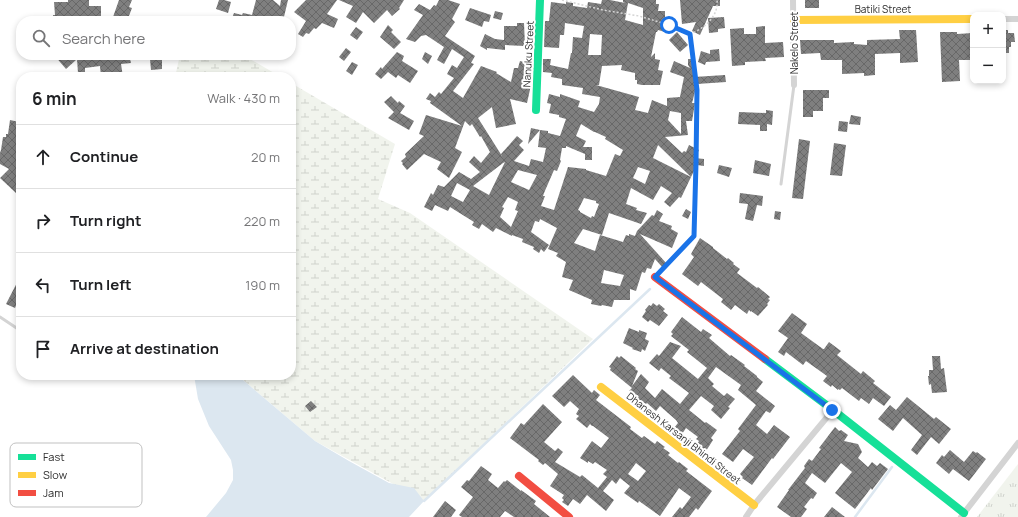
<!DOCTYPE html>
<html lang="en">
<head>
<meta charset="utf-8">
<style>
  body { margin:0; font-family:Manrope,sans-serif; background:#f2f2f2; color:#202124 }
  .controls { position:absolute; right:12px; top:12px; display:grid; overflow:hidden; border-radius:8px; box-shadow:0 2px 6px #0003 }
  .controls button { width:36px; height:36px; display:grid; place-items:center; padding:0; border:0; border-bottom:1px solid #e0e0e0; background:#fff; color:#202124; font:20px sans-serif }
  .stop { position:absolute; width:12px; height:12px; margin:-9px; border:3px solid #1a73e8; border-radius:50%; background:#fff }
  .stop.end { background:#1a73e8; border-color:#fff; box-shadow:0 1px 4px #0008 }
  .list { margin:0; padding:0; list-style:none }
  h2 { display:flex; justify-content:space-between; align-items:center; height:52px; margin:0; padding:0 16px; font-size:17px }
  h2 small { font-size:13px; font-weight:400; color:#757577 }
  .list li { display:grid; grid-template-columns:26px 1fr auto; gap:12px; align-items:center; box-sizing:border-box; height:64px; padding:0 16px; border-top:1px solid #e0e0e0 }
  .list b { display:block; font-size:15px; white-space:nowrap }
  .list em { font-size:13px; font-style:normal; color:#757577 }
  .icon { flex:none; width:22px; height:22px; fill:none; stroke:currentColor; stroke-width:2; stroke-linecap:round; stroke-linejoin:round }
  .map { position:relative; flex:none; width:1018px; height:517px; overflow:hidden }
  .search { position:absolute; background:#fff; box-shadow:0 2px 6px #0003; left:16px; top:16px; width:280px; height:44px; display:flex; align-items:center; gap:10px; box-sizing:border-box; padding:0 14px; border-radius:16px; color:#757577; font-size:15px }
  .panel { position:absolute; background:#fff; box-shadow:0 2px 6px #0003; left:16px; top:72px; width:280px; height:308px; border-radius:16px }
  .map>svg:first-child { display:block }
  .grass { fill:url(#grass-tufts) }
  .wetland { fill:url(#wetland-marsh) }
  .water { fill:#dce7f0 }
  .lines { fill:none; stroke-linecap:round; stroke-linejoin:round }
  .stream { stroke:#dce7f0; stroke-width:2.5 }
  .building { fill:url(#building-cross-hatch); fill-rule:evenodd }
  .path { stroke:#d4d4d4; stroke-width:1.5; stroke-dasharray:2 2; stroke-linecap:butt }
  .lane { stroke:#d4d4d4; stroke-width:3 }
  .street { stroke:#d4d4d4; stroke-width:6 }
  .fast { stroke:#16e098; stroke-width:8 }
  .slow { stroke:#ffcf43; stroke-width:8 }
  .jam { stroke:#f24e42; stroke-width:8 }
  .route { stroke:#1a73e8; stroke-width:5 }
  .labels { text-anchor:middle; stroke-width:4; stroke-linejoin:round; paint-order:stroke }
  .street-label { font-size:10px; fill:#2f2f2f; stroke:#fff }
  .key { fill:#fff; stroke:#c1c1c1; stroke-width:1 }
  .key-label { font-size:11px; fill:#2f2f2f }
</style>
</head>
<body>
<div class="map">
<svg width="1018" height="517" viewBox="0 0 1018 517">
  <defs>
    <pattern id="grass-tufts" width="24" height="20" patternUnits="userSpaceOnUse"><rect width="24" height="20" fill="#f1f4ed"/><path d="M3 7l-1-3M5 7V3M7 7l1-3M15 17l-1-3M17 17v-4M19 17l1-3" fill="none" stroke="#cfd2cc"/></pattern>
    <pattern id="wetland-marsh" width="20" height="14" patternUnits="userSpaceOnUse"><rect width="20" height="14" fill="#f1f4ed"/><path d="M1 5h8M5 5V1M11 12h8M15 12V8" fill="none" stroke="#cfd2cc"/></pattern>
    <pattern id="building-cross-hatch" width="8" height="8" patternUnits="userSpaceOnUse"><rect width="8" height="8" fill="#7f7f7f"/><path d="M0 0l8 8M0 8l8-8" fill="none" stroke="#686868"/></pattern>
  </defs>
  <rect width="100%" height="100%" fill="#fff"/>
  <path class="grass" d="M1018 464V517H977Z"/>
  <path class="wetland" d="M180 55H243L281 77H175Z
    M291 83 395 144 378 199 410 213 593 339 424 501 315 441 237 375H291Z"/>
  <path class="water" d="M194 375H237L315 441 349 461 389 483 414 488 424 501 409 517H206L226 493 233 480V470L231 460 209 426 198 399Z"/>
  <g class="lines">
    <path class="stream" d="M424 501 650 289
      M855 517 892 467"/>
  </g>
  <path class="building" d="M68 0H89V6H101V21H53V15H55L54 2H68Z
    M119 0H132L129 7 132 8 127 21H124L113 17Z
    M219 0H224L231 2 228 13 216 9Z
    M256 0H273L280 6 281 0H288L283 21H231L234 13 242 15 243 13 252 15Z
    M306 0H337L327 14 338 19 334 28 322 23 316 29 314 28 309 34 306 33 303 37 298 34 306 21 294 12Z
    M339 0H404L399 8 400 9 392 16 387 10 374 23 363 12 356 23 346 17 353 6Z
    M439 0H448L460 4 452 19 455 22 445 36 475 56 471 63 474 64 453 91 463 98 481 66 497 72 496 73 511 82 514 68H518L520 61 529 63 525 82 531 84V85L527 103 510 99 516 124 496 128 492 107 478 118 502 156 501 154 517 136 523 141 519 145 524 150 514 161 529 166 531 159 543 162 546 148 538 147 540 130 548 131V133L560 136 566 119 559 117V115L549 113 551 104 547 103 549 94 560 97V94L580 101 578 107 594 112 599 104 600 97 582 94 583 88 562 85V79L551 77 552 73 543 72V59H551L550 65 568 69 571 53H572L573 37 582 38 584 26 565 23 564 35H560L559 48 544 47 545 21H549L551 2 566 4V2L573 3V6L587 8 588 2 601 4 602 0H610L625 3 623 2V0H656V4H659L658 11H665V32L658 30 657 32H656L651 57 655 53V59L660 60 658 70 663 71 660 85H642L637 84V80H635V73L621 70 622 65 602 66 599 85H596L639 97 635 110 648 113 652 100 667 106V98L680 97 684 77 670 72 674 61 690 68 688 65V59H694V77L725 75 726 82 697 84 692 103H695L692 121H686L688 135 665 137 682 153 684 151 686 152 689 145 699 150 695 158 704 159V166L697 165 691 177 658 145 653 158 691 177 681 198 679 197 670 207 664 202 672 193 661 186 653 200 631 188 626 204 637 208 636 210 647 213 641 224 609 213 602 235 583 229 574 243 595 251 600 235 623 242 626 235 629 236V234L635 236 637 231 652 215 654 216 657 210 663 214 659 221 672 226 671 229 678 233 672 248 640 234 667 264 663 268 655 259 651 269 647 268 645 273 642 272 636 291 630 289V300H614L612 307 602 305 601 306 591 304 592 300 569 290 573 280 562 277 566 262 556 256 558 253 548 249 557 228 540 219 539 222 535 221 531 232 549 245 544 252 541 249 539 253 533 249 534 247 522 242 523 239 512 235V236L496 228 493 232 482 224 479 229 472 225 474 222 450 207 448 211 435 205 432 211 424 207 431 193 433 195 438 185 444 187 459 172 471 179 480 172 469 162 474 156 481 163 490 152 481 136 480 137 472 124 470 126 465 121 455 148 462 152 449 178 437 169 441 162 424 154 407 170 402 164 403 163 401 161 406 157 405 154 424 136 419 134 426 115 462 126 430 103 431 101 426 99 430 93 435 97 439 92 441 94 454 78 447 74 452 65 457 68 464 57 452 49 444 64 437 60 444 47 426 35 421 36 415 42 406 39 423 15 414 10 419 4 430 10 434 5 436 6ZM628 3 643 8V25L625 20ZM590 34 602 35 601 55H588ZM670 111 681 113V134L668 120ZM581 124 594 132H595L606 137 605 139 623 150 620 156 615 154 606 176 586 170V169L568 167 554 210 541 206 545 196H543L544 193 554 170 557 171 561 161 560 160 562 148H566V146L585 154V160H592V147H583L586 141 576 136ZM505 162 489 195 473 186 503 163ZM638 167 650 171 645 184 633 178ZM518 170 537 175 529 190 511 182ZM457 183 470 190 463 202 451 196ZM508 197 518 202 515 210 518 211 511 227 500 217 504 208 502 207ZM584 198 596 201V203L599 204 594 217 592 216 591 218 580 212V211L578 210ZM604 270 624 275 620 286 601 283Z
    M680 0H720V6H713L700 35 692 31 696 22 682 24Z
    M805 0H819V8H805Z
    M470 8 491 15 489 22 484 21 482 27 465 20Z
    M495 11 503 13 501 20 493 18Z
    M724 17 725 28 718 29V32L709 33 708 18Z
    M517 23H524L525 46 505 45V50L487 48V50L480 46 485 34 495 39 504 40V26H517Z
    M388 25 393 30 391 32 401 42 394 49 380 37Z
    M765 26V43L783 42 784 57 765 58 766 61 745 62V65L732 66 730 29 744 28V34H756V27Z
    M356 27 363 32 357 40 350 35Z
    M899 30H916L918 62 900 63V53L875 54V75L864 76V73L842 74V60H821L820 53 801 54 800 40H834V43L854 42V44L867 45V40L900 39Z
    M1003 30H1008V33H1014L1015 42H1011V47H1009V53H1003Z
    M677 32 688 45 680 52 669 40Z
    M940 32H957V34L973 33V60H959L960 81 942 82Z
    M346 48 351 52 344 61 339 57Z
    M719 49 720 61 706 62 705 65 698 62 701 51 710 54V50Z
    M397 52 404 56 402 61 418 71 410 83 398 75 396 78 388 72 381 79 375 74 381 67 382 69Z
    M425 52 432 56 428 64 422 59Z
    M54 55H129L131 63 121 64 123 77H101L100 66 85 68V73H78L77 59 66 69Z
    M151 55 162 56V69L151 70 150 59H151Z
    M352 62 358 65 352 75 346 71Z
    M803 90H829V98H823V111H813V117H803Z
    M391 96 398 103 399 101 405 106 400 113 414 121 409 130 388 118 394 112 384 102Z
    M766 110 773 111 772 125 767 124V131H760V125L738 124 739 112 766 113Z
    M851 115 861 117 860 125 849 124Z
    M10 120 19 122 16 141 21 142V154L18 153 16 164 21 167V187L16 193 0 178 9 169 0 164V153L1 150 3 137H6V134H8Z
    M839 121 848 122 847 132 838 131Z
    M531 128 540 130 528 144Z
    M799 139 810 141 803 199 792 198Z
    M834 143 846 145 842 176 830 175Z
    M755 160 771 164 769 176 753 173Z
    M719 165 732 168 729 177 717 173Z
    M740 193 763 196 762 206 757 205 753 221 745 219 748 204 739 203Z
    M686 209 691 212 688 219 682 216Z
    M775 211 781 212 780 220 774 219Z
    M700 238 713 247V248L727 259 728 258 734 263 733 264 740 269 737 273 757 288 758 287 770 297 768 299 770 300 767 304 768 305 758 316 751 311V312L749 310 747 314 735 305 731 310 721 302 723 299 701 282 698 286 682 274 694 257 691 254Z
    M21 275V300L19 298 15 308 6 304Z
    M653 303 657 306 659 304 665 309 663 311 668 315 659 326 650 320 648 322 642 317 646 311 645 310 649 305 651 306Z
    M792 313 807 324 801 333 823 349H824L829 342 841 351 837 355 861 374 863 371 875 381 873 383 891 397 884 406 873 398 869 404 861 398 859 401 842 388 840 390 838 389V390L832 385 831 387 823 381 827 376 806 361 803 365 786 352 784 356 778 352 788 338 778 331Z
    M682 317 701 332 703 329 712 335 709 338 730 356 731 355 745 365 744 366 757 376V377L763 382 756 391 775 406 770 413 766 411 756 425 767 434 774 425 790 437 773 459 772 458 752 485 742 478 743 477 740 474 754 457 743 449 733 462 722 454 740 431 738 429 756 405 738 390 741 385 716 367 708 378 714 384 712 386 724 396 727 393 735 399 728 407 730 408 721 419 711 410 714 406 701 396 689 410 705 423 706 422 717 430 711 438 713 440 706 451 697 444 699 441 696 439 698 437 686 428 682 434 674 428 678 423 676 420 660 406 656 411 647 403 645 405 629 391 632 388 610 370 611 368 609 367 617 356 619 358 621 356 636 368 635 369 638 371 632 386 641 374 649 382 645 388 655 398 662 389 680 404 689 393 669 378 671 376 661 368 659 371 649 363 657 354 659 356 670 342 681 346 672 358 698 379 707 368 687 352 689 350 671 336 673 334 671 332Z
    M629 328 639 332V330L647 333 645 339 649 341 645 351 642 349 641 352 632 349 633 348 623 343Z
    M932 356H940L941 369 944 368 947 392 932 393 931 384 929 385 928 376H929V370H933Z
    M573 375 592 393 594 390 600 395 596 400 631 427 630 429 642 438 644 436 655 444 657 441 665 447 663 448 670 453 668 455 678 463 679 462 688 469 686 471 712 491 698 510 696 508 689 517H672L680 507 682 509 691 497 679 488 660 516 639 501 638 503 624 493 630 486 620 478 616 484 612 480 603 491 614 500 606 511 587 495 580 504 573 499 568 506 562 502 564 500 562 498 564 495 550 486 558 474 545 463 543 465 538 461 539 460 510 438 521 423 524 425 543 404 562 422 544 442 555 451 558 448 563 452 555 462 580 477 582 475 598 488 607 477 603 474 607 470 595 462 593 464 588 461V463L580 458 592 441 601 448 609 438 593 426H592L590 424 587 428 576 419 579 416 576 414 579 409 570 401 564 407 552 396ZM636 463 646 471 638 481 628 474Z
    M907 397 934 419 936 417 951 429 939 444 931 437 917 455 911 450 922 435 903 418 893 431 878 419 890 405 896 410Z
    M311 401 317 407 310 412 305 406Z
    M835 427 839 431 841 430 848 435 844 441 858 444 862 452 858 458 868 467 872 462 877 466 880 463 888 469 872 490 871 488 855 509 835 493 852 472 841 463 825 483 812 473 805 483 817 493 813 499 811 498 804 507 807 509 801 517H791L777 507 789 490H788L805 468 804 466 809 459 812 461 821 449 819 448Z
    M950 450 964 462 973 451 976 453 977 452 986 459 969 481 953 469 949 474 936 463 942 455 944 457Z
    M481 466 492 474 488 480 498 488 504 481 505 482 507 480 521 491V490L536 501 534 504 550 517H514L505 511 500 517H462L459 515 473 497 461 487 467 480 469 481Z
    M445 501 456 510 451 517H433Z
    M832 507 845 517H824Z"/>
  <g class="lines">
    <path class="path" d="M562 0 603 10 639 16 669 25 690 34 697 90 696 163 694 236 660 271
      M690 34C704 29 719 16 717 0"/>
    <path class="lane" d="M781 184 794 85
      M0 317 21 331"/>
    <path class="street" d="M793 0 794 85
      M1003 19H1018
      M746 517 754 505 833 410
      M961 517 1018 443"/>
    <path class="fast" d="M536 110 540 0
      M765 359 833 410 964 513"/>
    <path class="slow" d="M794 20 973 19
      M601 387 754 505"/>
    <path class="jam" d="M655 277 765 359
      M519 476 569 517"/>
  </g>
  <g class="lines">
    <path class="route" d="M669 25 690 34 697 90 696 163 694 236 655 277 832 410"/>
  </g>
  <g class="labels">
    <g class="street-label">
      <text x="883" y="13">Batiki Street</text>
      <text transform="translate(794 43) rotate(-90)" y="4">Nakelo Street</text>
      <text transform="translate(528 54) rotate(-87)" y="4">Nanuku Street</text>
      <text transform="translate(684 438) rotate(38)" y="4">Dhanesh Karsanji Bhindi Street</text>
    </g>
  </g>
  <rect x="10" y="443" width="132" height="64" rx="6" class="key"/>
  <rect x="18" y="454" width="18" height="6" fill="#16e098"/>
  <rect x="18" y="472" width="18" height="6" fill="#ffcf43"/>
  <rect x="18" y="490" width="18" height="6" fill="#f24e42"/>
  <g class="key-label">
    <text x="43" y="461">Fast</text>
    <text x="43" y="479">Slow</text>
    <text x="43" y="497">Jam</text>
  </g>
</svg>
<div class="controls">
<button>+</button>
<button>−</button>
</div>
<div class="stop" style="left:669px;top:25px"></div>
<div class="stop end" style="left:832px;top:410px"></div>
<div class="search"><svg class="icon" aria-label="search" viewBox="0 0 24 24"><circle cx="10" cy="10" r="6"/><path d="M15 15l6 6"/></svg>Search here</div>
<section class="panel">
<h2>6 min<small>Walk · 430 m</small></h2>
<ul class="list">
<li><svg class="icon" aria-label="ahead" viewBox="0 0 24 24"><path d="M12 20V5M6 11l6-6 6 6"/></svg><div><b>Continue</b></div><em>20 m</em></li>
<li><svg class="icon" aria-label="right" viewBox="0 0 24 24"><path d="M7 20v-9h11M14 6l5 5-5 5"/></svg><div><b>Turn right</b></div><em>220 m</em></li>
<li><svg class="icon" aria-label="left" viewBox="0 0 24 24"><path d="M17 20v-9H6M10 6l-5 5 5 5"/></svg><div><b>Turn left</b></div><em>190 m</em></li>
<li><svg class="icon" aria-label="arrive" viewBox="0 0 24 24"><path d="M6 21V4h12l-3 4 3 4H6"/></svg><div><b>Arrive at destination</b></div></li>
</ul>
</section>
</div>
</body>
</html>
